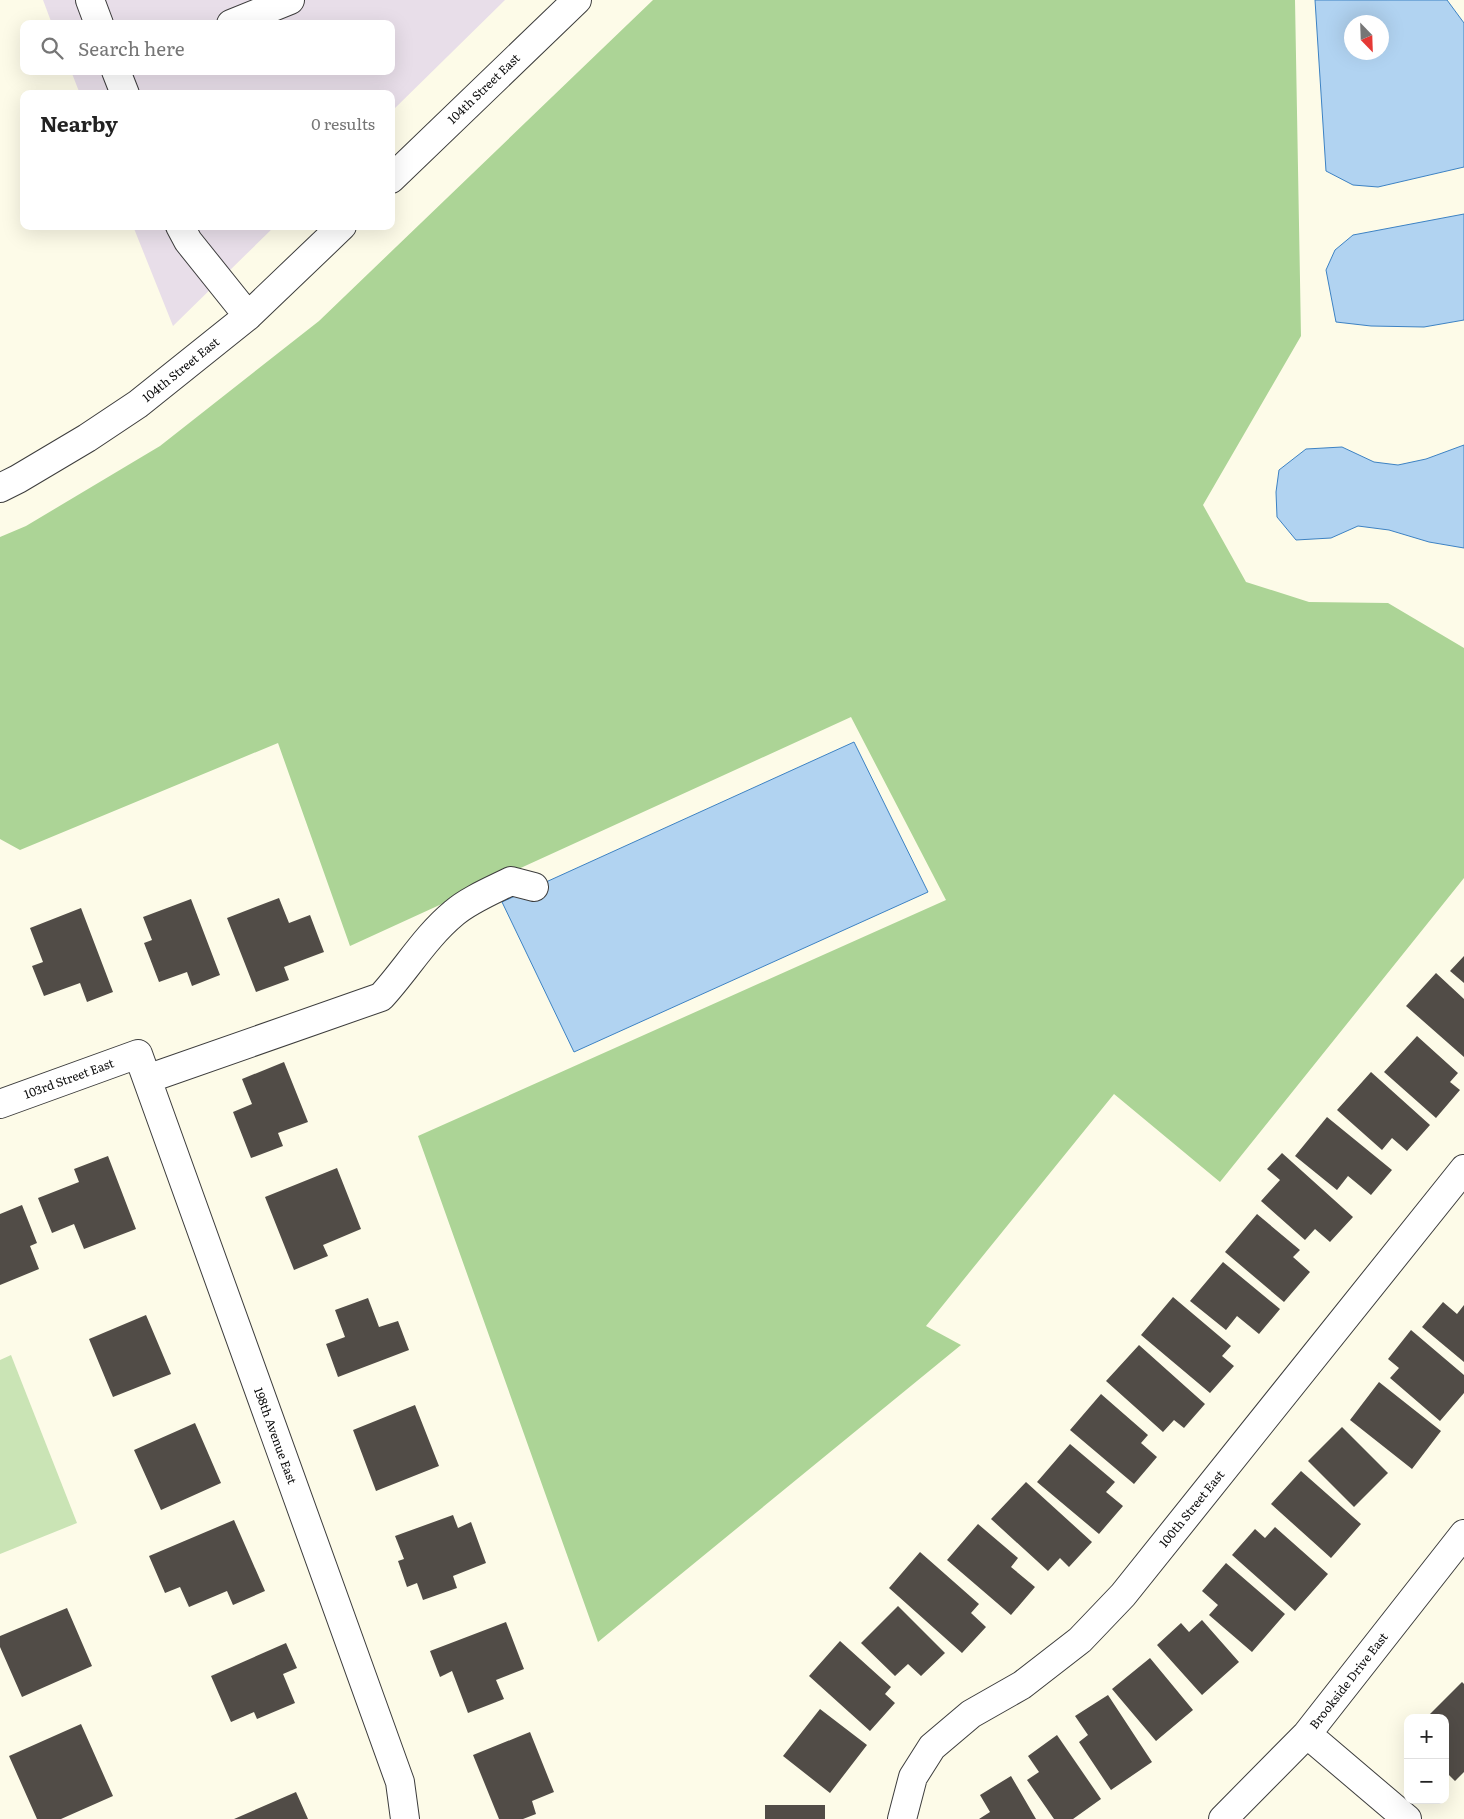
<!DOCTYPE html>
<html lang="en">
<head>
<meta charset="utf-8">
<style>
  body { margin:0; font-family:Literata,serif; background:#f6f6f6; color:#222 }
  .controls { position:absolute; right:15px; bottom:15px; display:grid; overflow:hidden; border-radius:10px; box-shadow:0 5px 20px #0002 }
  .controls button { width:45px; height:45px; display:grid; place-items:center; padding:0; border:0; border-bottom:1px solid #e0e0e0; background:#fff; color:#222; font:25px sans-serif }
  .compass { position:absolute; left:1344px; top:15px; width:45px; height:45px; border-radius:50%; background:#fff; box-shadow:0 5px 20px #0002; rotate:157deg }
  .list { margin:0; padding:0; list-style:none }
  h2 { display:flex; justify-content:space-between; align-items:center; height:65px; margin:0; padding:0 20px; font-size:21px }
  h2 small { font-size:16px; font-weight:400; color:#767676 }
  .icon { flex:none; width:28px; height:28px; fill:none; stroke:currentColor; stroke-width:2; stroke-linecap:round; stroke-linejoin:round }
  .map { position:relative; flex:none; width:1464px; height:1819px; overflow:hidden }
  .search { position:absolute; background:#fff; box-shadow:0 5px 20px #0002; left:20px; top:20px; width:375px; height:55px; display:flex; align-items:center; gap:12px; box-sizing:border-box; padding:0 18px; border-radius:10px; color:#767676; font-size:19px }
  .panel { position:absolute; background:#fff; box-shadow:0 5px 20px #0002; left:20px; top:90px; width:375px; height:140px; border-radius:10px }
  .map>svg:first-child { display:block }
  .industrial { fill:#e8dee9 }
  .green { fill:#cae4b5 }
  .forest { fill:#acd496 }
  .water { fill:#b1d3f1; stroke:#3d82c3; fill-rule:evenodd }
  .building { fill:#514c47 }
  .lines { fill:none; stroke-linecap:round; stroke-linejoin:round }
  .minor-casing { stroke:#3d3d3d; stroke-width:30 }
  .minor { stroke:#fff; stroke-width:28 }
  .labels { text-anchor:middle; stroke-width:5; stroke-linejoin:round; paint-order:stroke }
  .street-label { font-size:12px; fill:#0a0a0a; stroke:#fff }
</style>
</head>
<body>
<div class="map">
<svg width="1464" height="1819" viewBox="0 0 1464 1819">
  <rect width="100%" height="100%" fill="#fdfbe8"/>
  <path class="industrial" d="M43 0H505L391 112V94H80L71 71H391V24H52Z
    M133 226H275L173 326Z"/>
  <path class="green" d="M11 1355 77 1523 0 1554V1360Z"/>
  <path class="forest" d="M653 0H1295L1301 336 1203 505 1246 582 1309 602 1388 603 1464 648V878L1220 1182 1114 1094 926 1326 961 1345 598 1642 418 1136 946 900 851 717 350 946 278 743 20 850 0 839V537L26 526 160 446 319 321Z"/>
  <path class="water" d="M1315 0H1447L1464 23V167L1378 187 1353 185 1326 171ZM1382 22V52H1352V22Z
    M1464 214V320L1424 327 1371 326 1336 322 1326 270 1335 250 1353 235Z
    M1464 445V548L1429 542 1389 530 1358 526 1331 538 1296 540 1277 517 1276 492 1279 470 1306 449 1342 447 1374 462 1398 465 1426 459Z
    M854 742 928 892 574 1052 502 902Z"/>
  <path class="building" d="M279 898 289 923 310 915 324 952 284 967 289 980 256 992 227 918Z
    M191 899 220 975 192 986 187 972 159 982 144 943 152 940 143 917Z
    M81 908 113 992 87 1002 80 983 44 996 32 966 43 962 30 928Z
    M1464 956V983L1450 971Z
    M1436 973 1464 999V1057L1406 1006Z
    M1417 1036 1458 1073 1450 1082 1460 1090 1436 1118 1384 1072Z
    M284 1062 308 1122 278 1133 283 1146 251 1158 233 1112 252 1104 242 1079Z
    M1371 1072 1430 1125 1407 1151 1392 1138 1382 1150 1337 1110Z
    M1327 1117 1392 1170 1371 1195 1348 1176 1337 1190 1295 1156Z
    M1282 1153 1353 1217 1330 1242 1315 1229 1305 1240 1261 1201 1280 1180 1267 1169Z
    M108 1156 136 1229 84 1249 74 1224 52 1233 38 1198 79 1182 74 1169Z
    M337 1168 361 1229 323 1245 328 1256 294 1270 265 1197Z
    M22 1205 37 1243 30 1246 39 1269 0 1285V1214Z
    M1257 1214 1300 1250 1293 1257 1310 1272 1284 1302 1225 1252Z
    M1223 1262 1280 1309 1259 1334 1237 1316 1226 1330 1190 1301Z
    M1173 1297 1231 1346 1222 1356 1234 1366 1210 1393 1141 1335Z
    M368 1298 379 1327 398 1321 409 1350 338 1377 326 1344 345 1337 335 1310Z
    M1443 1302 1457 1314 1464 1305V1362L1422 1327Z
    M146 1315 171 1374 113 1397 89 1339Z
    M1411 1330 1464 1375V1393L1440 1421 1390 1378 1399 1368 1388 1359Z
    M1139 1345 1205 1404 1184 1428 1174 1420 1163 1432 1106 1381Z
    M1379 1382 1441 1431 1412 1469 1350 1420Z
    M1101 1394 1148 1435 1141 1443 1157 1457 1134 1484 1070 1430Z
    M415 1405 439 1466 376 1491 353 1430Z
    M195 1423 221 1483 161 1510 134 1450Z
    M1342 1427 1388 1473 1354 1507 1308 1461Z
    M1070 1444 1115 1482 1106 1492 1123 1506 1099 1534 1037 1482Z
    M1301 1471 1361 1524 1331 1558 1271 1504Z
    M1026 1482 1092 1542 1069 1567 1060 1558 1048 1571 991 1519Z
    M453 1515 458 1528 471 1522 486 1563 453 1576 457 1588 423 1600 417 1583 407 1587 398 1561 404 1559 395 1536Z
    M234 1520 265 1591 233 1605 227 1591 189 1607 180 1587 165 1593 149 1556Z
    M978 1524 1018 1558 1011 1567 1035 1587 1011 1615 947 1560Z
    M1275 1527 1328 1574 1295 1611 1232 1555 1255 1529 1265 1538Z
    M920 1552 979 1604 971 1613 986 1627 962 1653 889 1588Z
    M1226 1563 1285 1614 1252 1652 1209 1615 1218 1605 1202 1591Z
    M898 1606 945 1653 921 1676 908 1664 895 1676 861 1643Z
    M67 1608 92 1666 22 1697 0 1647V1636Z
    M1202 1620 1239 1662 1202 1695 1157 1645 1181 1623 1189 1632Z
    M506 1622 524 1669 496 1680 504 1699 468 1713 452 1671 440 1677 430 1651Z
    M840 1641 891 1687 885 1694 895 1703 870 1731 809 1676Z
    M286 1643 297 1668 283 1674 295 1703 257 1719 254 1712 231 1722 211 1676Z
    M1150 1658 1193 1710 1156 1741 1112 1689Z
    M1462 1682 1464 1684V1772L1455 1781 1445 1771V1718H1426Z
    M1108 1695 1152 1762 1111 1790 1079 1742 1088 1735 1075 1716Z
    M820 1709 867 1745 830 1793 783 1756Z
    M81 1724 113 1796 61 1819H37L9 1756Z
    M530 1732 554 1792 532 1801 536 1814 523 1819H499L473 1755Z
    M1057 1735 1101 1799 1073 1819H1054L1027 1780 1039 1772 1028 1756Z
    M1011 1776 1036 1819H979L990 1812 980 1795Z
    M296 1792 308 1819H234Z
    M765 1805H825V1819H765Z"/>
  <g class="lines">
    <g class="minor-casing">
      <path id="minor" d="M90 0 99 24
        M231 24 290 0
        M116 71 125 94
        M391 179 577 0
        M180 226 188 241 248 316
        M0 488 18 479 87 438 138 404 248 316 342 226
        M147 1079 381 997C406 970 425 937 454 913 469 900 493 890 511 881L534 887
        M0 1104 138 1054 400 1782 405 1819
        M1307 1734 1407 1819
        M902 1819 913 1777 932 1747 971 1714 1022 1685 1080 1640 1123 1595 1464 1169
        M1223 1819 1307 1734 1464 1534"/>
    </g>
    <use href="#minor" class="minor"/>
  </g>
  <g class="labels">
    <g class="street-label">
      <text transform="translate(484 89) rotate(-44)" y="4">104th Street East</text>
      <text transform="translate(181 370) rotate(-39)" y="4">104th Street East</text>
      <text transform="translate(69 1079) rotate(-20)" y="4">103rd Street East</text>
      <text transform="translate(275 1436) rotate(70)" y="4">198th Avenue East</text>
      <text transform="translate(1192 1509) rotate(-51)" y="4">100th Street East</text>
      <text transform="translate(1349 1681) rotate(-52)" y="4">Brookside Drive East</text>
    </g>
  </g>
</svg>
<div class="controls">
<button>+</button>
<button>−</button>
</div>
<svg class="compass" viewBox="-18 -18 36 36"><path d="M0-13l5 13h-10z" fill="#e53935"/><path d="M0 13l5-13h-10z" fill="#767676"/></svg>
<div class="search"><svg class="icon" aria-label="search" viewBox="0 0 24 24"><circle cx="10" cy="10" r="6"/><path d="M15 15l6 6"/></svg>Search here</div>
<section class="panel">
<h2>Nearby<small>0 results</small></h2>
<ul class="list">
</ul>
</section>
</div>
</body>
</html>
